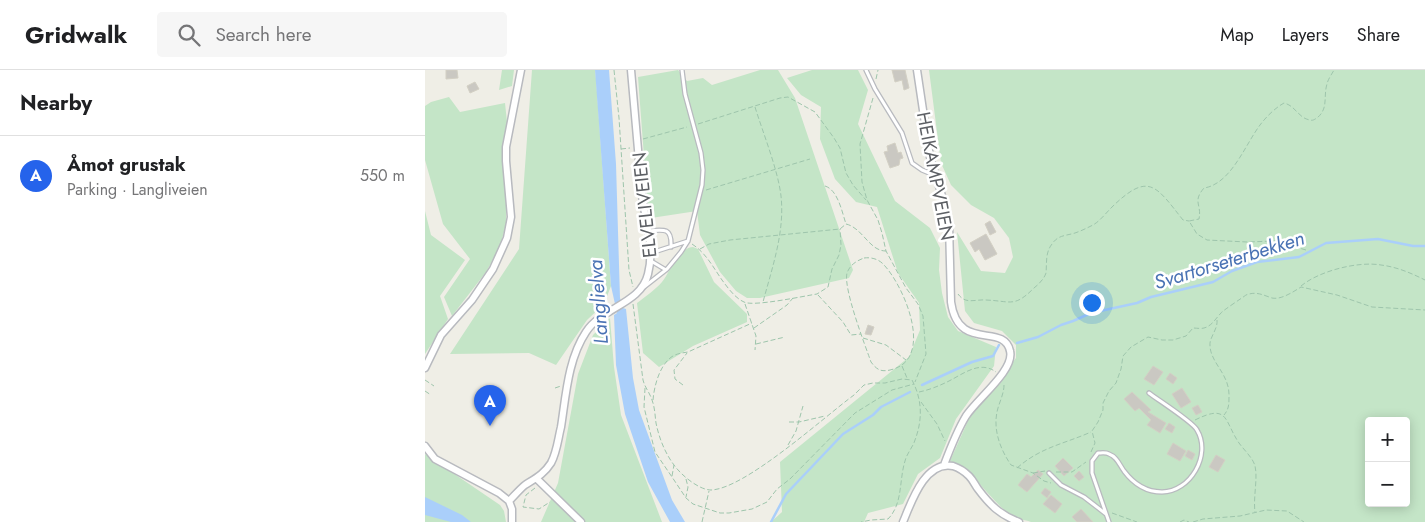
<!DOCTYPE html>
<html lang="en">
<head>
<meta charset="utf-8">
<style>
  body { margin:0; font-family:Jost,sans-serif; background:#f6f6f6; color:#202124 }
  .controls { position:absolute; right:15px; bottom:15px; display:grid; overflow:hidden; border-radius:5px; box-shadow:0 2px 12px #0003 }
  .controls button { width:45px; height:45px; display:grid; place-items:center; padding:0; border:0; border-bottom:1px solid #e0e0e0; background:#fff; color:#202124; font:25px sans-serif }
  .you { position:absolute; left:666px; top:232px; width:18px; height:18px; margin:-12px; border:4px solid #fff; border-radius:50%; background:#1a73e8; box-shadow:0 0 0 8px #1a73e833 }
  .badge { display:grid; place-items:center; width:32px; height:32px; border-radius:50%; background:#2563eb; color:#fff; font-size:16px; font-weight:700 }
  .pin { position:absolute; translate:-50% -41px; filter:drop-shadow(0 1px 2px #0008) }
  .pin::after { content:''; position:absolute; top:26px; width:18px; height:15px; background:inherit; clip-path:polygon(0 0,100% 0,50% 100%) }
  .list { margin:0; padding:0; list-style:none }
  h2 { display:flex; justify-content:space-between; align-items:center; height:65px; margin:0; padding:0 20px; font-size:21px }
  h2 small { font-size:16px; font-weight:400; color:#757577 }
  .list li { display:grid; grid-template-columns:32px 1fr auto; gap:15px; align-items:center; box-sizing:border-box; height:80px; padding:0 20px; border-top:1px solid #e0e0e0 }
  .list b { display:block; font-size:19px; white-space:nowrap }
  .list p { margin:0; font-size:16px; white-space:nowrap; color:#757577 }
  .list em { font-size:16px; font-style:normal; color:#757577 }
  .icon { flex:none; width:28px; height:28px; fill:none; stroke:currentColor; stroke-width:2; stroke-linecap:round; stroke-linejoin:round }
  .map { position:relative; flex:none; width:1000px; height:452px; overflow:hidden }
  header { display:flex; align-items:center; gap:30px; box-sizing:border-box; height:70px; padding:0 25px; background:#fff; border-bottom:1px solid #e0e0e0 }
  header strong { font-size:24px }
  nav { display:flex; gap:28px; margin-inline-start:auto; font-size:18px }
  .search { width:350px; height:45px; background:#f6f6f6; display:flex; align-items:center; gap:12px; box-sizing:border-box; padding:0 18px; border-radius:5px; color:#757577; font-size:19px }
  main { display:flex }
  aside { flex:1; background:#fff }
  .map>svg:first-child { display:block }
  .green { fill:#c4e5c7; fill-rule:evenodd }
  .water { fill:#aacffa }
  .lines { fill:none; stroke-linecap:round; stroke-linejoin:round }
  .stream { stroke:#aacffa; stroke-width:2.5 }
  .building { fill:#cac8c2; stroke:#d3d0c4 }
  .service-casing { stroke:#b8babf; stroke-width:5.5 }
  .minor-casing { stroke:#b8babf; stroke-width:9 }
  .path { stroke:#9ec5ac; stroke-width:1; stroke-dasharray:5 2.5; stroke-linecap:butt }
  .service { stroke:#fff; stroke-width:3 }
  .minor { stroke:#fff; stroke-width:6 }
  .labels { text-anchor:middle; stroke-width:5; stroke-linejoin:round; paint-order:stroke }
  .street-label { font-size:19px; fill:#5d6065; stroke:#fff }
  .water-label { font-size:20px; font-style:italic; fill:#4a73b4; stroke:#fff }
</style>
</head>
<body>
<header>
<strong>Gridwalk</strong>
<div class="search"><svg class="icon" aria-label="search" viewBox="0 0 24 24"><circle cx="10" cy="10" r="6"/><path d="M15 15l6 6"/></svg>Search here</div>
<nav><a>Map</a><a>Layers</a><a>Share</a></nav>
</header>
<main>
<aside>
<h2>Nearby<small></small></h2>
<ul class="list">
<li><span class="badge">A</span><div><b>Åmot grustak</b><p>Parking · Langliveien</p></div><em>550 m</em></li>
</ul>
</aside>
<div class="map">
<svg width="1000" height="452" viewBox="0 0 1000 452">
  <rect width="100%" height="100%" fill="#efeee6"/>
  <path class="green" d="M77 0H89L87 16 74 20Z
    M107 0H170L171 9 186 216 179 234 162 250 131 295 104 283 25 284 94 179Z
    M253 0 262 11 278 8 287 15 335 0H353L370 28 428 200 424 208 335 228H322L311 221 295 202 275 165 272 141 226 148 223 140 213 7Z
    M387 0H433L443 20 433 54 470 131 505 158 515 178 514 200 517 223 523 247 533 261 571 277 569 296 531 349 515 388 493 404 478 434 443 443 439 452H346L357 442 355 392 484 287 495 260 494 233 473 203 452 137 431 132 410 109 395 69 396 37 376 25 362 8Z
    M504 0H1000V452H606C600 450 592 449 587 446 564 430 551 402 525 391L546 344 591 288V275L577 261 549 253 540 241 532 162 556 201 580 203 588 187 584 168 569 148 546 135 526 115 516 93ZM944 351H981V433H944Z
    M24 27 35 42 80 33 82 52 77 88 81 131V154L75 177 61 202 27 246 19 227 45 189 18 154 0 90V36L6 32Z
    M0 141 6 165 40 190 15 226 23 249 0 284Z
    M268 177 273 179 289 212 322 244V252L268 276 234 297 218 283 212 233C220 227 230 220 237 212 245 202 253 178 268 177Z
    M185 248 189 297 196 345 237 452H116L133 413 153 304 168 265Z
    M0 384 75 435 79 441 81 452H0Z"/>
  <path class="water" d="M170 0H184L191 94 195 228 198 238 201 239 208 308 214 340 247 430 260 452H245L223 412 200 344 191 295 189 245 192 243 186 216Z
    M0 427 37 445 46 452H26L0 445Z"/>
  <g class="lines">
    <path class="stream" d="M592 273 613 267 636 255 648 251 666 243 712 233 726 227 788 212 807 201 832 192 874 187 901 173 953 169 988 176H1000
      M497 315 547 292 568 286 574 275
      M346 452 361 424 418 364 448 345 456 337 485 322"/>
  </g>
  <path class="building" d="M21 0H32L33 8 21 9Z
    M467 0H480L484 18 479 20 477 10 470 12Z
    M50 12 54 19 45 23 42 16Z
    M470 73 473 83 476 82 478 88 475 89 474 95 465 98 459 82 463 81 462 76Z
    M565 151 571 162 565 165 560 154Z
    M561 164 572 184 560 190 554 179 550 182 545 173Z
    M443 255 449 257 446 265 440 264Z
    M728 296 738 302 729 315 719 309Z
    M745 303 752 308 748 314 741 309Z
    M757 318 766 332 756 338 747 324Z
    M707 322 726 340 723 342 741 353 735 363 722 355 726 350 714 338 710 341 699 329Z
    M773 335 777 342 771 345 767 338Z
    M744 353 750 357 747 363 740 359Z
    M748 373 761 381 755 391 742 384Z
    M763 380 770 384 767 390 760 386Z
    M791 385 800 390 793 402 784 397Z
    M638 388 648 398 639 406 630 396Z
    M613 400 618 404 602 422 593 415 602 404 606 407Z
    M654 401 659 407 654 411 649 406Z
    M620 418 626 422 622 428 616 423Z
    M626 425 637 434 630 443 618 434Z
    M656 439 668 452H652L647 447Z"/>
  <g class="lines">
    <g class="service-casing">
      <path id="service" d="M441 0 450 19 477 63 487 93 497 100 509 105
        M223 161C240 159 247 158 246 177
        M226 183 263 171
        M226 191 241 200
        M219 217 242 199 256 182 263 171 277 115 278 100 276 83 260 24 257 0
        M624 403 636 415 659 427 681 444
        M684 452 667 403V391L673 383C676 383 681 382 684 384 692 387 694 394 699 401 708 413 721 422 737 422 765 422 787 385 772 360 768 352 733 330 724 323"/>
    </g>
    <g class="minor-casing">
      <path id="minor" d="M492 0 505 87 521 139 524 154 526 232C533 283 579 252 585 281 590 300 552 329 541 346 532 361 525 379 519 395
        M0 298 16 265 47 230 68 199 82 168 86 147 81 91V77L96 0
        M0 376 10 389 74 423 84 431 87 439V452
        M112 409 156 452
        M84 431C89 426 95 419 100 415 111 408 119 404 126 393 132 382 133 369 136 357 141 325 143 289 161 262 177 237 216 234 223 204 230 178 220 150 217 125 213 83 210 42 206 0
        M478 452C486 433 500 390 528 396 534 398 540 402 544 406 548 410 550 415 553 419 565 435 575 445 594 452"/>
    </g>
    <path class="path" d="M189 0 194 48 204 200 208 217
      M451 9 453 0
      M448 28 435 74 437 112 442 130 453 150 457 163 461 181 481 218 493 234 498 246 501 284 490 312
      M330 37C338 63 353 100 356 126 360 162 347 198 338 232
      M273 54 355 28 363 27 390 42 409 68 415 78 421 103 428 115 441 130
      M218 69 262 57
      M196 79 205 78
      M400 116C413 120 417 142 421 154
      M281 120 385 89
      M267 174C281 183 288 197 297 210 303 218 310 228 319 232 328 237 379 226 392 224L403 217 407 199 414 185 416 175 415 159
      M275 179 284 174 305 170 415 159 421 154C438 158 444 181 461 181
      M881 180 850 171 822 172 782 170 772 164 764 151 774 149C777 134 767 132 779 118 806 114 820 75 835 55 841 47 850 38 859 33 871 36 873 48 885 50 888 51 890 49 892 48 904 38 898 27 902 14 903 9 907 4 909 0
      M439 188C446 187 454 189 459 195 479 216 511 290 465 300 456 302 452 300 446 292 440 275 418 218 422 203 425 195 431 191 439 188Z
      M876 216C894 201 933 191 956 195 972 197 986 203 1000 210
      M533 224C541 235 550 229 561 230 586 231 589 238 609 218 614 214 619 209 621 203 622 193 620 183 627 174 633 165 640 166 650 163 656 161 662 158 668 155 675 151 681 143 687 137 724 101 731 116 758 150L764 151
      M393 225 418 252 426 265 436 264
      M208 234 218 310C220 318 225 323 227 330 230 338 230 346 231 353 234 368 240 383 249 395 256 405 274 420 286 420 320 419 399 347 429 325L439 315 448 313H460L477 309 487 310C497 329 498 349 490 370 488 377 482 383 480 391 474 410 478 434 463 449L446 450 436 452
      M320 234 331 266 330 280
      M792 250C793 260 784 267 785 276 786 294 805 304 804 327 804 334 804 339 799 345
      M329 258 362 235 368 228
      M438 268 461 275 481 290
      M331 274 360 267
      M477 296 482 308
      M0 310 9 316
      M258 315 250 309 249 300 262 283
      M579 315C579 323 575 331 573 338 567 358 575 379 586 395L608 403 619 411 626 413
      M130 318 136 316
      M220 318 219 337 230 382 247 407 261 428 268 434 295 443H304L327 439 342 432 352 419 365 409 430 343 467 320 489 314
      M0 321 6 325
      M494 322C504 320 514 316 524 311 538 304 555 290 571 302
      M228 330C229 317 234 298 244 289 249 284 256 283 263 282L327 253
      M496 332 512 354 520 371
      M770 350C804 333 799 351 814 373 819 380 828 388 830 396 833 408 828 428 830 442
      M364 352H374L400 346
      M363 375 371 361 378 336
      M666 382 670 373 667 361 673 352 678 340V333L684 321 691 313 696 299 698 286 706 277 723 267 737 270H748L761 266 768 258C771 258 776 259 779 258 787 256 791 248 796 243 797 241 820 226 821 225 831 221 838 225 847 228 856 230 868 222 876 217L912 225 947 237 1000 240
      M592 398C616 377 639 374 666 362
      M631 402H647L661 392
      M608 403 620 401
      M247 406 249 395
      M261 409 263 417 261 427
      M110 418 101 425 98 437 114 439 125 432
      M687 443 712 452
      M277 452 284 421
      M755 452 759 450 764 452
      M768 452 778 449 815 446 841 440 862 441 879 452"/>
    <use href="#service" class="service"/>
    <use href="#minor" class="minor"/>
  </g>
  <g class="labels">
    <g class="street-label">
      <text transform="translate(511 106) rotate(79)" y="7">HEIKAMPVEIEN</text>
      <text transform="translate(219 135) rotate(-96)" y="7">ELVELIVEIEN</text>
    </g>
    <g class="water-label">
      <text transform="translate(804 190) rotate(-17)" y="7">Svartorseterbekken</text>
      <text transform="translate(173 232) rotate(-94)" y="7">Langlielva</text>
    </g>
  </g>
</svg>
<div class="controls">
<button>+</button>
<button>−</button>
</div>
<div class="you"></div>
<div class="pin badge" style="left:65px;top:356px">A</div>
</div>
</main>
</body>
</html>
